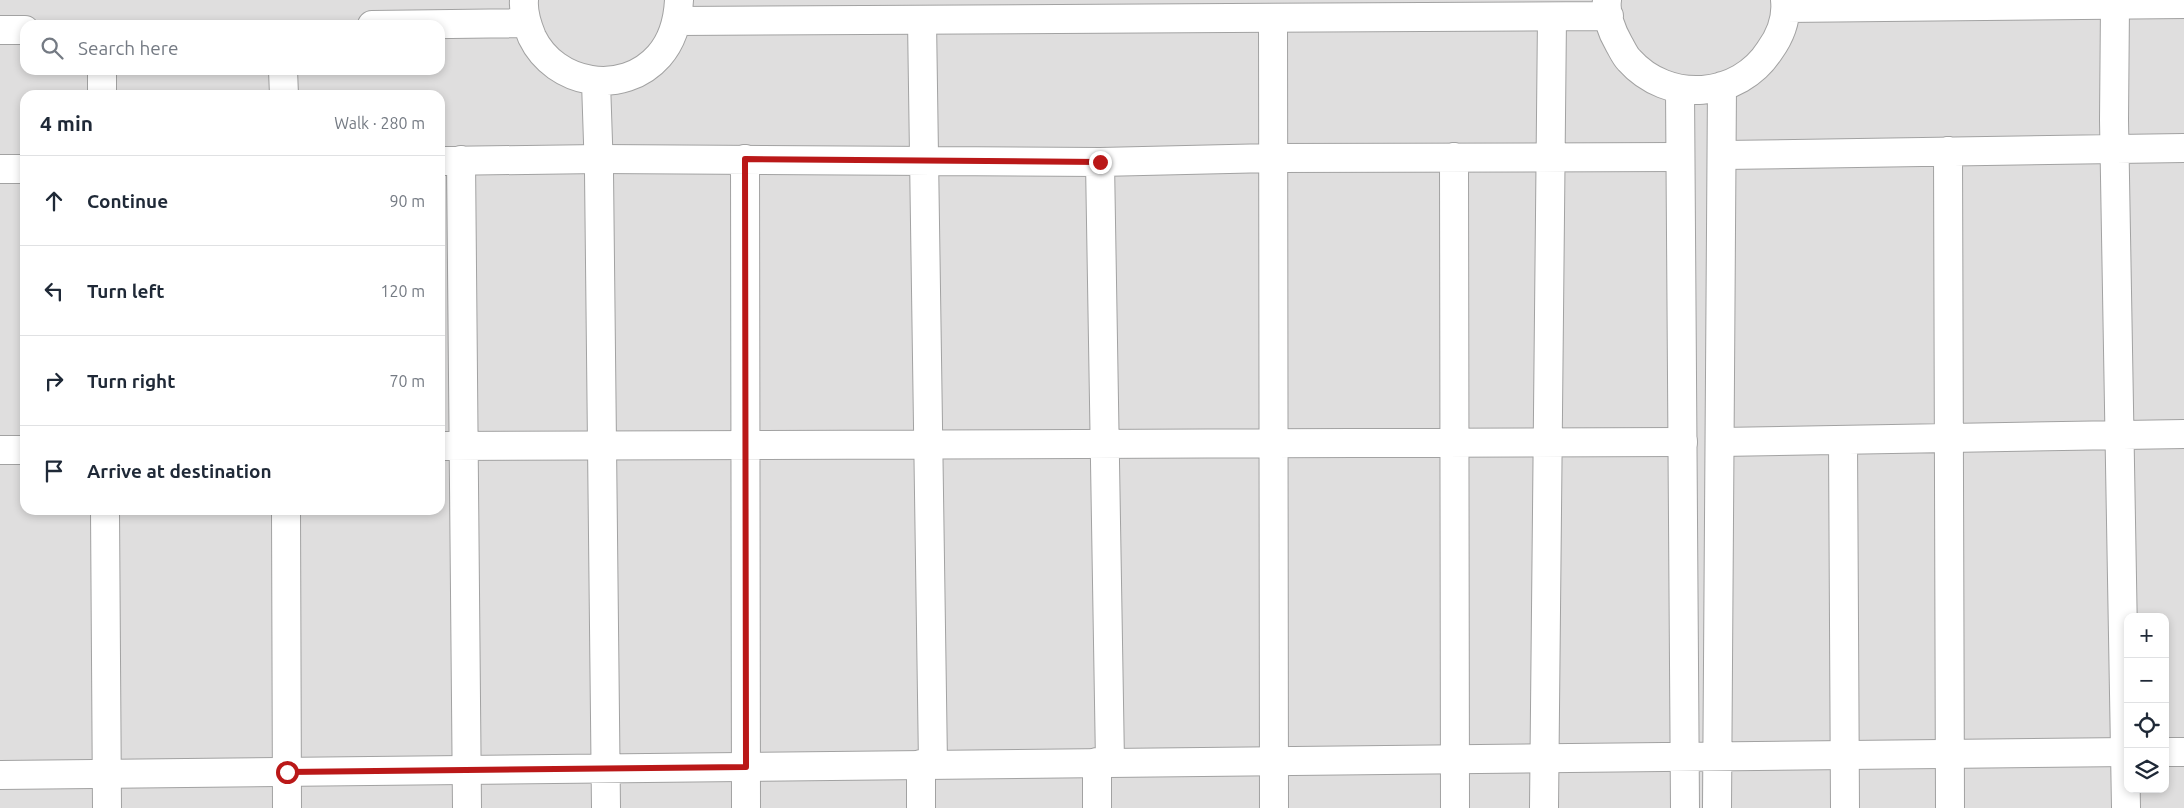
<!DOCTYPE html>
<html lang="en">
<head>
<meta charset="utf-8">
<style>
  body { margin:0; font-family:Ubuntu,sans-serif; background:#f6f6f7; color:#1f2937 }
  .controls { position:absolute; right:15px; bottom:15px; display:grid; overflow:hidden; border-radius:10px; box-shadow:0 2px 8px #0003 }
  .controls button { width:45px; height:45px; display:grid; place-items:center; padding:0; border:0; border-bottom:1px solid #e0e1e3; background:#fff; color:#1f2937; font:25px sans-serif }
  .stop { position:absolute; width:15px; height:15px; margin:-11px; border:4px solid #ba1818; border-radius:50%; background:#fff }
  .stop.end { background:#ba1818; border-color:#fff; box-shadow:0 1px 5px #0008 }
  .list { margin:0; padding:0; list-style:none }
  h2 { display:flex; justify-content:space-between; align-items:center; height:65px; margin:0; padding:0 20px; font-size:21px }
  h2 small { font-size:16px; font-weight:400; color:#747a83 }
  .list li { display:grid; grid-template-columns:32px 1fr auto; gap:15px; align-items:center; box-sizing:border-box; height:90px; padding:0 20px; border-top:1px solid #e0e1e3 }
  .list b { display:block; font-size:19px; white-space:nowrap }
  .list em { font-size:16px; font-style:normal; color:#747a83 }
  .icon { flex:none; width:28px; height:28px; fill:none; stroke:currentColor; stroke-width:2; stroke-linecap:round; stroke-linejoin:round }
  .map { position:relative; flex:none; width:2184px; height:808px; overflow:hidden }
  .search { position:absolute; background:#fff; box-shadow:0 2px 8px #0003; left:20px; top:20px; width:425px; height:55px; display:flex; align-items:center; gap:12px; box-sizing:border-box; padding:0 18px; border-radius:15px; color:#747a83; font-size:19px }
  .panel { position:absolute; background:#fff; box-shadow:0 2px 8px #0003; left:20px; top:90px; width:425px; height:425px; border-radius:15px }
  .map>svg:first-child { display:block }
  .residential { fill:#dfdede; fill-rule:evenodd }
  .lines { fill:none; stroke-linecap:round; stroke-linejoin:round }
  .minor-casing { stroke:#a2a2a2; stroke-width:30 }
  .tertiary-casing { stroke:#a2a2a2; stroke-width:30 }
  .minor { stroke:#fff; stroke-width:28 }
  .tertiary { stroke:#fff; stroke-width:28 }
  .route { stroke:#ba1818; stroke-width:6 }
</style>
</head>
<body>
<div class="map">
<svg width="2184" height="808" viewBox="0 0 2184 808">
  <rect width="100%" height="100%" fill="#f0eee9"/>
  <path class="residential" d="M0 0H2184V808H0ZM25 25H440V70H25ZM25 95H440V510H25ZM2128 617H2165V789H2128Z"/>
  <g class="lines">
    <g class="minor-casing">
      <path id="minor" d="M2115 5 2114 120 2126 808
        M1273 18 1274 808
        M922 20 933 764
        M102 70V95
        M283 70 284 95
        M1948 151 1950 808
        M1723 155 2184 148
        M1454 157 1455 808
        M745 159 746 808
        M461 160 467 808
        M440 161 599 159 1100 162 1273 158 1680 157
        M1100 162 1110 762
        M0 169H25
        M1843 440 1845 808
        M1720 442 2184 434
        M440 446 1683 442
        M0 450H25
        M105 510 107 808
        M286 510 287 808
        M1097 762V808
        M921 764V808
        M1544 808 1552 17"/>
    </g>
    <g class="tertiary-casing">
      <path id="tertiary" d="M524 0C523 13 527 25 532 37 555 85 623 97 659 56 673 40 678 20 679 0
        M1607 0C1605 14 1612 32 1619 44 1622 49 1625 56 1629 60 1668 104 1739 99 1770 50 1780 36 1787 18 1785 0
        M1786 8 2184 4
        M677 21 1609 16
        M372 25 527 23
        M0 30H25
        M596 82 599 172 606 808
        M1680 90 1685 808
        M2165 752H2184
        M0 775C709 768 1418 753 2128 752
        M1717 808 1722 86"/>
    </g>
    <use href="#minor" class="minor"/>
    <use href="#tertiary" class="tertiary"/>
  </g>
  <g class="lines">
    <path class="route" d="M287 772 746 767 745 159 1100 162"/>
  </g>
</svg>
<div class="controls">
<button>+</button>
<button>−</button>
<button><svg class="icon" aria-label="locate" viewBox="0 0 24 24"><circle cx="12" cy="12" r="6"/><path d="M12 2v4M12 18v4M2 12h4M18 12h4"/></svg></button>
<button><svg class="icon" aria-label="layers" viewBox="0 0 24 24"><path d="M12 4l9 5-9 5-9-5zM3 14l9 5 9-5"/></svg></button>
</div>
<div class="stop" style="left:287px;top:772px"></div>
<div class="stop end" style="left:1100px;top:162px"></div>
<div class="search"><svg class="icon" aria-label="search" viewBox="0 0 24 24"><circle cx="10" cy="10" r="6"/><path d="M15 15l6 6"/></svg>Search here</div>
<section class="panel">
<h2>4 min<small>Walk · 280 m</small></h2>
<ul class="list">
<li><svg class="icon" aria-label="ahead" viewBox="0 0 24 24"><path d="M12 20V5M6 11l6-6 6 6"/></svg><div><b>Continue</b></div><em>90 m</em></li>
<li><svg class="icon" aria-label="left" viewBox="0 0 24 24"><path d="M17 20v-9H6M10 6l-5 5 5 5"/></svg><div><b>Turn left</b></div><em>120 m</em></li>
<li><svg class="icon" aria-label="right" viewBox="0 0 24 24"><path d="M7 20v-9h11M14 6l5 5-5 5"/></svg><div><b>Turn right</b></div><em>70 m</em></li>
<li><svg class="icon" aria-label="arrive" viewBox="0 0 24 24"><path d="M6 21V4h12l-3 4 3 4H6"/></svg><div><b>Arrive at destination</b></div></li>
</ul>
</section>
</div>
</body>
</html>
